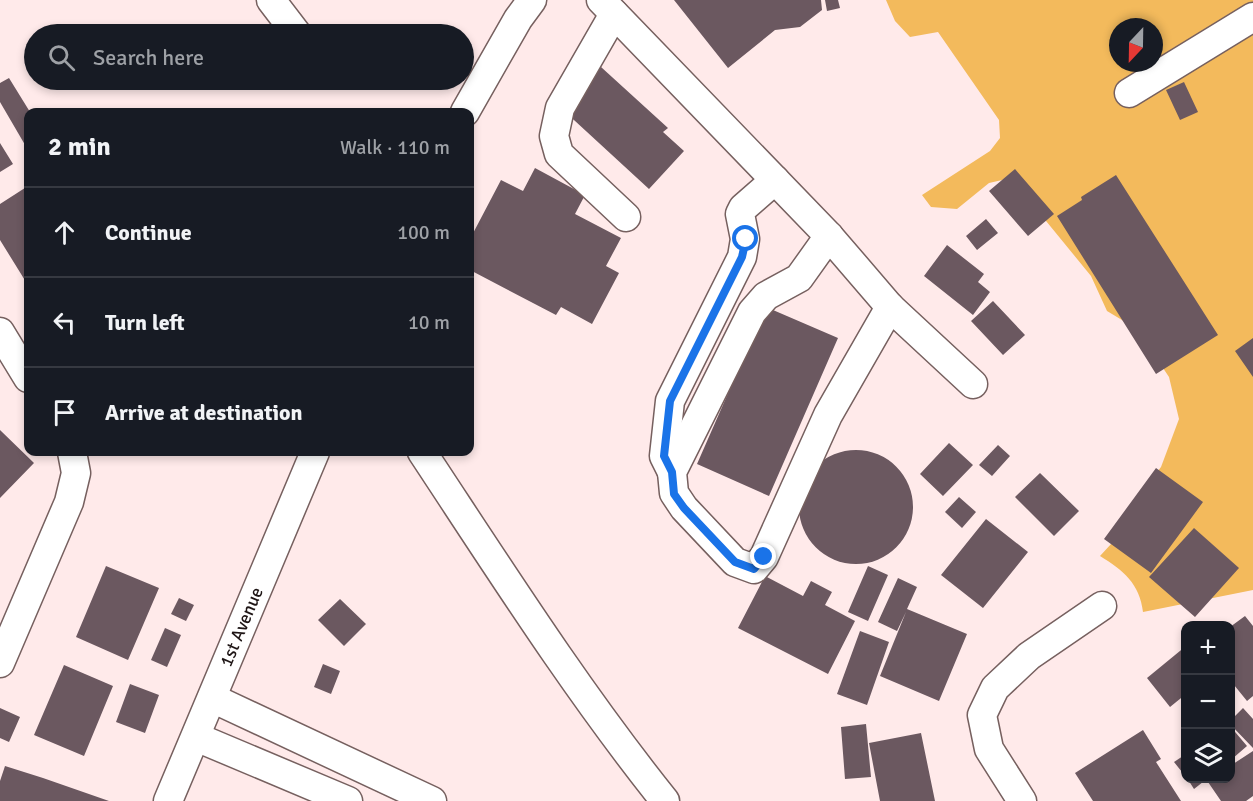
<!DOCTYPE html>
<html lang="en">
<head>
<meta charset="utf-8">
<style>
  body { margin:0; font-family:Signika,sans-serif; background:#20242c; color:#f1f3f6 }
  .controls { position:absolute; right:18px; bottom:18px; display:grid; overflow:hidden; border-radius:12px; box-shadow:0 3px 9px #0003 }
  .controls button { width:54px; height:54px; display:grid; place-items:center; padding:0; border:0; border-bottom:2px solid #363941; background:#171b24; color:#f1f3f6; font:30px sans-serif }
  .compass { position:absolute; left:1109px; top:18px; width:54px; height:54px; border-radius:50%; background:#171b24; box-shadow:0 3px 9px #0003; rotate:202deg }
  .stop { position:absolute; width:18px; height:18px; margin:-14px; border:4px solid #1a73e8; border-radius:50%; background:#fff }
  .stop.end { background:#1a73e8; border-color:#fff; box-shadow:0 2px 6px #0008 }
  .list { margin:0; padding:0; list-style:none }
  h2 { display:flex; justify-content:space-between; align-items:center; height:78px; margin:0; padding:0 24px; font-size:26px }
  h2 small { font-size:20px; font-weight:400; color:#9ea1a6 }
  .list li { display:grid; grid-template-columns:39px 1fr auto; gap:18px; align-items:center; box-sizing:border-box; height:90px; padding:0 24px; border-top:2px solid #363941 }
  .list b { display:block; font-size:22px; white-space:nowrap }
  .list em { font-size:20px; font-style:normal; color:#9ea1a6 }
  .icon { flex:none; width:33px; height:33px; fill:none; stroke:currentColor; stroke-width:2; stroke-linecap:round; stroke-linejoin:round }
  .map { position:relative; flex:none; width:1253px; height:801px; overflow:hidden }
  .search { position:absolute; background:#171b24; box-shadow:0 3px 9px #0003; left:24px; top:24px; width:450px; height:66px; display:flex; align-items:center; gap:15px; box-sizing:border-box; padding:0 21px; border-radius:33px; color:#9ea1a6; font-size:22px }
  .panel { position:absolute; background:#171b24; box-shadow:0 3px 9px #0003; left:24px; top:108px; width:450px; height:348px; border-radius:12px }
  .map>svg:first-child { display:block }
  .green { fill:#f3ba5c; fill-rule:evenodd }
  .building { fill:#6b5860 }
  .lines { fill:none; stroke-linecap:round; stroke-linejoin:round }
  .minor-casing { stroke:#76605f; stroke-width:31 }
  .minor { stroke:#fff; stroke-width:28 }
  .route { stroke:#1a73e8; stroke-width:8 }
  .labels { text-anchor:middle; stroke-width:6; stroke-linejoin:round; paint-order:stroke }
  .street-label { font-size:18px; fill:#1e1515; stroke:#fff }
</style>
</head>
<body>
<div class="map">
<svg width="1253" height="801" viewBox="0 0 1253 801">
  <rect width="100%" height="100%" fill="#ffeaea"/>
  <path class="green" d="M886 0H1253V590L1143 612C1140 584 1123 570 1100 556L1123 531 1135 500 1161 467 1179 419 1169 377 1137 329 1107 311 1091 276 1011 178 989 183 957 209 931 207 922 195 990 151 1000 138 999 120 938 32 910 37 895 21ZM1118 27H1154V63H1118Z"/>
  <path class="building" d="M674 0H821L822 10 800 27 775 30 728 68Z
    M825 0H838L840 8 827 11Z
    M601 67 668 128 663 132 684 151 649 189 562 109Z
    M9 78 30 112 28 150 0 102V83Z
    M1184 82 1198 112 1180 120 1166 90Z
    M0 143 13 164 0 172Z
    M535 168 585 195 575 214 621 238 606 266 619 273 592 324 561 307 556 315 470 270V239L501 180 523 191Z
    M1015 169 1054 214 1028 236 989 191Z
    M1116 175 1218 335 1156 374 1057 216 1082 200 1081 197Z
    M28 186V280L26 282 0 240V204Z
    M986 219 998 233 977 250 966 236Z
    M947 245 984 274 978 282 990 292 973 315 924 276Z
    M993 301 1025 335 1003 355 971 321Z
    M766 307 838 338 769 496 697 464Z
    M1253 338V377L1235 351Z
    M0 430 34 463 0 498Z
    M949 443 973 465 943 496 920 474Z
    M998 445 1010 456 992 476 979 465Z
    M799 507a57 57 0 1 1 114 0a57 57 0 1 1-114 0Z
    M1156 468 1203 502 1151 573 1104 539Z
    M1040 473 1079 511 1054 536 1015 497Z
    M959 497 976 512 962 528 945 512Z
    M986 519 1028 552 983 608 941 575Z
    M1194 528 1239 568 1195 617 1149 577Z
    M106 566 159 588 128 660 76 637Z
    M868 566 888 575 868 621 848 612Z
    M765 576 803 596 811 581 832 592 825 605 855 621 828 674 738 628Z
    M898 578 917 587 907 609 967 634 939 701 880 676 906 612 897 631 878 622Z
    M179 598 194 605 186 621 171 614Z
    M340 599 366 624 344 646 318 620Z
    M1245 616 1253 626V696L1247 701 1230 680V627Z
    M165 628 181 635 167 667 151 660Z
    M860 631 889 642 867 705 837 694Z
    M1186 646V694L1170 707 1147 678Z
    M323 664 340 671 331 694 314 687Z
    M64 665 113 686 84 756 34 735Z
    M130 684 159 695 145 733 116 722Z
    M0 708 20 717 9 742 0 738Z
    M1243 708 1253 719V748L1230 724V721Z
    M866 724 871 777 845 779 841 727Z
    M1230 726 1247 746 1232 759 1230 757Z
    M1143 730 1161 759 1156 762 1181 801H1093L1075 773Z
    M921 733 935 801H880L869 743Z
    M1253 751V796L1246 801H1221L1208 782 1213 778H1230V766Z
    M1186 754V777L1174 762Z
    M5 766 43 778 109 801H0V781Z
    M1187 778H1208L1194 789Z"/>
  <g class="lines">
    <g class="minor-casing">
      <g id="minor">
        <path d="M271 0 297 34"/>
        <path d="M601 0 829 236 890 307 973 384"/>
        <path d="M614 14 560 108 554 136 559 154 626 217"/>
        <path d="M1129 93 1253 17"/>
        <path d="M465 112 518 19 532 0"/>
        <path d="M829 236 799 278 766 296 752 312 672 472 674 493 684 508 735 562 754 569 764 557 828 415 890 307"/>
        <path d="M0 332 28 378"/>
        <path d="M422 452C500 570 576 690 665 801"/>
        <path d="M672 472 664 456 670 401 742 257 745 239 740 214 743 208 775 180"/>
        <path d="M0 663 69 502 76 473 72 452"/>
        <path d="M212 698 432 801"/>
        <path d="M196 737 348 801"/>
        <path id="s1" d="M168 801 315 452"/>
        <path d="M1022 801 989 749 982 715 995 688 1029 656 1102 606"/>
      </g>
    </g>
    <use href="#minor" class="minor"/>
  </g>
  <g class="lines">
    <path class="route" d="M746 239 742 257 670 401 664 456 672 472 674 494 684 508 735 562 754 569 764 557"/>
  </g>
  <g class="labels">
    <g class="street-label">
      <text dy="6" stroke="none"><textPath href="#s1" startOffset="189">1st Avenue</textPath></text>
    </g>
  </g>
</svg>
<div class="controls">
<button>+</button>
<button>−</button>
<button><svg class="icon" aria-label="layers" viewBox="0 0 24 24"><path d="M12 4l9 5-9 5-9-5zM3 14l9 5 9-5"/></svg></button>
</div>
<svg class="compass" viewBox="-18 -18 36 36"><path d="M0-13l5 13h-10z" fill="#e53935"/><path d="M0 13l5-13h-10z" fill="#9ea1a6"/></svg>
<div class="stop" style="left:746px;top:239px"></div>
<div class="stop end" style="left:764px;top:557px"></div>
<div class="search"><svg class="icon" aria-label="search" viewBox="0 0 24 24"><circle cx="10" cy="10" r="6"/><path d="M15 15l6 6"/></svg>Search here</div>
<section class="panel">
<h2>2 min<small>Walk · 110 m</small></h2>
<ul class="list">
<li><svg class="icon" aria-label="ahead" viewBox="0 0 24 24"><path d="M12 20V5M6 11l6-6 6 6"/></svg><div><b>Continue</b></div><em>100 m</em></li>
<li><svg class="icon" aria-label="left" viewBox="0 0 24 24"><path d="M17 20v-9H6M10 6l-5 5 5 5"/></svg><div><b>Turn left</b></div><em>10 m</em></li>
<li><svg class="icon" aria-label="arrive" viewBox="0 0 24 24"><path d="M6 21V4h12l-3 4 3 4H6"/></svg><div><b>Arrive at destination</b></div></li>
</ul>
</section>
</div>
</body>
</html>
